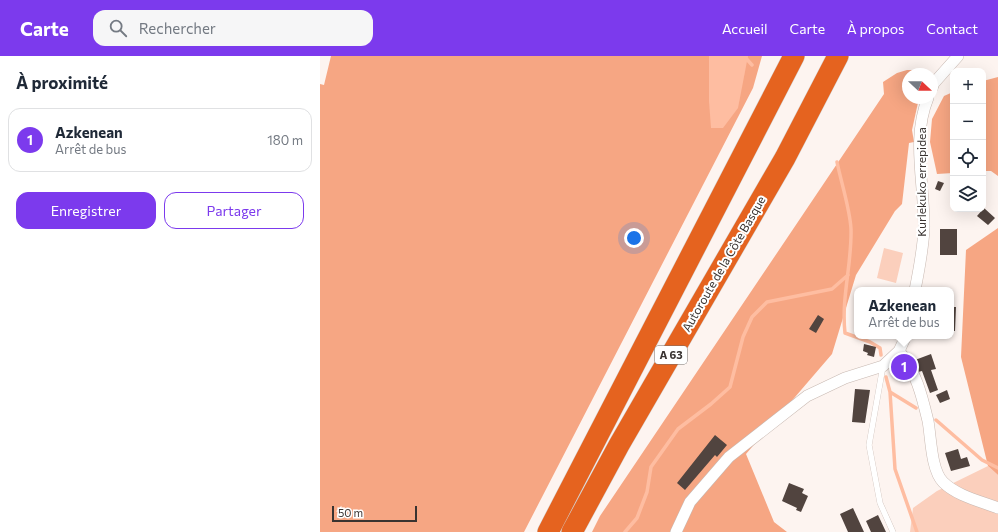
<!DOCTYPE html>
<html lang="fr">
<head>
<meta charset="utf-8">
<style>
  body { margin:0; font-family:Commissioner,sans-serif; background:#f6f6f7; color:#1f2937 }
  .controls { position:absolute; right:12px; top:12px; display:grid; overflow:hidden; border-radius:8px; box-shadow:0 4px 16px #0002 }
  .controls button { width:36px; height:36px; display:grid; place-items:center; padding:0; border:0; border-bottom:1px solid #e0e1e3; background:#fff; color:#1f2937; font:20px sans-serif }
  .compass { position:absolute; left:582px; top:12px; width:36px; height:36px; border-radius:50%; background:#fff; box-shadow:0 4px 16px #0002; rotate:112deg }
  .scale { position:absolute; left:12px; bottom:10px; width:85px; box-sizing:border-box; padding-left:4px; border:2px solid #393331; border-top:0; font-size:11px; line-height:14px; white-space:nowrap; color:#393331; -webkit-text-stroke:3px #fff; paint-order:stroke }
  .you { position:absolute; left:314px; top:182px; width:14px; height:14px; margin:-10px; border:3px solid #fff; border-radius:50%; background:#1a73e8; box-shadow:0 0 0 6px #1a73e833 }
  .badge { display:grid; place-items:center; width:26px; height:26px; border-radius:50%; background:#7c3aed; color:#fff; font-size:13px; font-weight:700 }
  .pin { position:absolute; translate:-50% -50%; border:2px solid #fff; box-shadow:0 1px 4px #0006 }
  .popup { position:absolute; left:534px; top:231px; width:100px; height:52px; box-sizing:border-box; display:grid; place-content:center; border-radius:8px; background:#fff; filter:drop-shadow(0 1px 3px #0005); font-size:13px; white-space:nowrap; color:#747a83 }
  .popup b { font-size:15px; color:#1f2937 }
  .popup::after { content:''; position:absolute; left:50%; top:100%; margin-left:-8px; border:8px solid transparent; border-top-color:#fff }
  .list { margin:0; padding:0; list-style:none }
  h2 { display:flex; justify-content:space-between; align-items:center; height:52px; margin:0; padding:0 16px; font-size:17px }
  h2 small { font-size:13px; font-weight:400; color:#747a83 }
  .list li { display:grid; grid-template-columns:26px 1fr auto; gap:12px; align-items:center; box-sizing:border-box; height:64px; margin:0 8px 8px; padding:0 8px; border:1px solid #e0e1e3; border-radius:12px }
  .list b { display:block; font-size:15px; white-space:nowrap }
  .list p { margin:0; font-size:13px; white-space:nowrap; color:#747a83 }
  .list em { font-size:13px; font-style:normal; color:#747a83 }
  .actions { display:flex; gap:8px; padding:12px 16px }
  .actions a { flex:1; padding:9px 0; border:1px solid #7c3aed; border-radius:12px; text-align:center; font-size:14px; color:#7c3aed }
  .actions .main { background:#7c3aed; color:#fff }
  .icon { flex:none; width:22px; height:22px; fill:none; stroke:currentColor; stroke-width:2; stroke-linecap:round; stroke-linejoin:round }
  .map { position:relative; flex:none; width:678px; height:476px; overflow:hidden }
  header { display:flex; align-items:center; gap:24px; box-sizing:border-box; height:56px; padding:0 20px; background:#7c3aed; color:#fff }
  header strong { font-size:19px }
  nav { display:flex; gap:22px; margin-inline-start:auto; font-size:14px }
  .search { width:280px; height:36px; background:#f6f6f7; display:flex; align-items:center; gap:10px; box-sizing:border-box; padding:0 14px; border-radius:12px; color:#747a83; font-size:15px }
  main { display:flex }
  aside { flex:1; background:#fff }
  .map>svg:first-child { display:block }
  .green { fill:#fbcfbc }
  .forest { fill:#f6a683 }
  .water { fill:#febda1 }
  .lines { fill:none; stroke-linecap:round; stroke-linejoin:round }
  .stream { stroke:#febda1; stroke-width:3.5 }
  .building { fill:#51443f }
  .lane-casing { stroke:#c7b8b1; stroke-width:6 }
  .street-casing { stroke:#c7b8b1; stroke-width:12 }
  .highway-casing { stroke:#d3d2d2; stroke-width:22 }
  .lane { stroke:#fff; stroke-width:5.5 }
  .street { stroke:#fff; stroke-width:11 }
  .highway { stroke:#e5631f; stroke-width:21 }
  .labels { text-anchor:middle; stroke-width:4; stroke-linejoin:round; paint-order:stroke }
  .shield { fill:#fff; stroke:#74706f; stroke-width:1 }
  .shield-label { font-size:11px; font-weight:bold; fill:#393331 }
  .street-label { font-size:12px; fill:#393331; stroke:#fff }
</style>
</head>
<body>
<header>
<strong>Carte</strong>
<div class="search"><svg class="icon" aria-label="search" viewBox="0 0 24 24"><circle cx="10" cy="10" r="6"/><path d="M15 15l6 6"/></svg>Rechercher</div>
<nav><a>Accueil</a><a>Carte</a><a>À propos</a><a>Contact</a></nav>
</header>
<main>
<aside>
<h2>À proximité<small></small></h2>
<ul class="list">
<li><span class="badge">1</span><div><b>Azkenean</b><p>Arrêt de bus</p></div><em>180 m</em></li>
</ul>
<div class="actions"><a class="main">Enregistrer</a><a>Partager</a></div>
</aside>
<div class="map">
<svg width="678" height="476" viewBox="0 0 678 476">
  <rect width="100%" height="100%" fill="#fdf4f0"/>
  <path class="green" d="M564 192 583 197 576 227 557 222Z
    M668 410 678 419V476H590L593 452 617 435Z"/>
  <path class="forest" d="M11 0H442L433 32 204 476H0V28L4 29Z
    M587 14H593L597 18H588V42H599L592 74 594 86 589 87 582 148 575 155 536 219 512 298 426 398 454 466 467 476H272L280 460 564 38 563 26 577 17Z
    M678 21V120L671 115H663V25Z
    M633 36V117L617 118 610 86 612 63 624 40Z
    M678 172V419L668 410 641 301 646 194Z"/>
  <path class="water" d="M389 0H428L418 52 403 72H391L389 45Z"/>
  <g class="lines">
    <path class="stream" d="M424 0 432 9
      M517 106C521 126 530 153 531 173 532 208 521 242 525 277L550 286 560 292 561 299
      M566 321 570 336 596 352
      M570 336 575 413 597 476
      M616 364 662 404 678 412
      M305 476 317 462 327 436 331 411 358 373 391 348 410 331 423 281 432 261 447 246 512 233 528 219"/>
  </g>
  <path class="building" d="M618 125 624 127 620 135 615 133Z
    M664 152 675 162 668 169 657 160Z
    M620 173H637V199H620Z
    M631 251H636L635 275H631Z
    M498 259 504 263 496 277 489 273Z
    M544 288 556 291 554 301 547 299 548 297 543 295Z
    M611 298 616 313 611 314 618 334 610 337 602 315 598 316 595 304Z
    M578 310 583 311 582 316 577 315Z
    M535 333 550 334 545 367 532 366Z
    M627 334 630 343 620 347 616 339Z
    M395 379 407 389 397 401 395 399 365 434 357 427Z
    M638 393 641 403 647 401 650 410 631 415 625 397Z
    M469 427 484 433 482 437 488 440 481 456 476 454 477 452 462 445Z
    M533 452 544 476H528L520 458Z
    M558 459 566 476H551L546 465Z"/>
  <g class="lines">
    <g class="lane-casing">
      <path id="lane" d="M563 310 549 389 560 447 573 476"/>
    </g>
    <g class="street-casing">
      <path id="street" d="M612 32 614 27 638 0
        M595 234C599 214 603 193 604 173 605 130 591 83 608 42
        M579 295C596 315 602 340 608 365 611 381 611 414 623 426 637 440 660 445 678 452
        M356 476 370 446 409 401 487 340 525 322 563 310 579 295 586 280"/>
    </g>
    <g class="highway-casing">
      <path id="highway" d="M228 476 474 0
        M252 476 299 389 465 102 518 0"/>
    </g>
    <use href="#lane" class="lane"/>
    <use href="#street" class="street"/>
    <use href="#highway" class="highway"/>
  </g>
  <g class="labels">
    <rect class="shield" x="335" y="290" width="32" height="18" rx="3"/>
    <g class="shield-label">
      <text x="351" y="303">A 63</text>
    </g>
    <g class="street-label">
      <text transform="translate(602 126) rotate(-90)" y="4">Kurlekuko errepidea</text>
      <text transform="translate(404 208) rotate(-60)" y="4">Autoroute de la Côte Basque</text>
    </g>
  </g>
</svg>
<div class="controls">
<button>+</button>
<button>−</button>
<button><svg class="icon" aria-label="locate" viewBox="0 0 24 24"><circle cx="12" cy="12" r="6"/><path d="M12 2v4M12 18v4M2 12h4M18 12h4"/></svg></button>
<button><svg class="icon" aria-label="layers" viewBox="0 0 24 24"><path d="M12 4l9 5-9 5-9-5zM3 14l9 5 9-5"/></svg></button>
</div>
<svg class="compass" viewBox="-18 -18 36 36"><path d="M0-13l5 13h-10z" fill="#e53935"/><path d="M0 13l5-13h-10z" fill="#747a83"/></svg>
<div class="scale">50 m</div>
<div class="you"></div>
<div class="pin badge" style="left:584px;top:311px">1</div>
<div class="popup"><b>Azkenean</b>Arrêt de bus</div>
</div>
</main>
</body>
</html>
